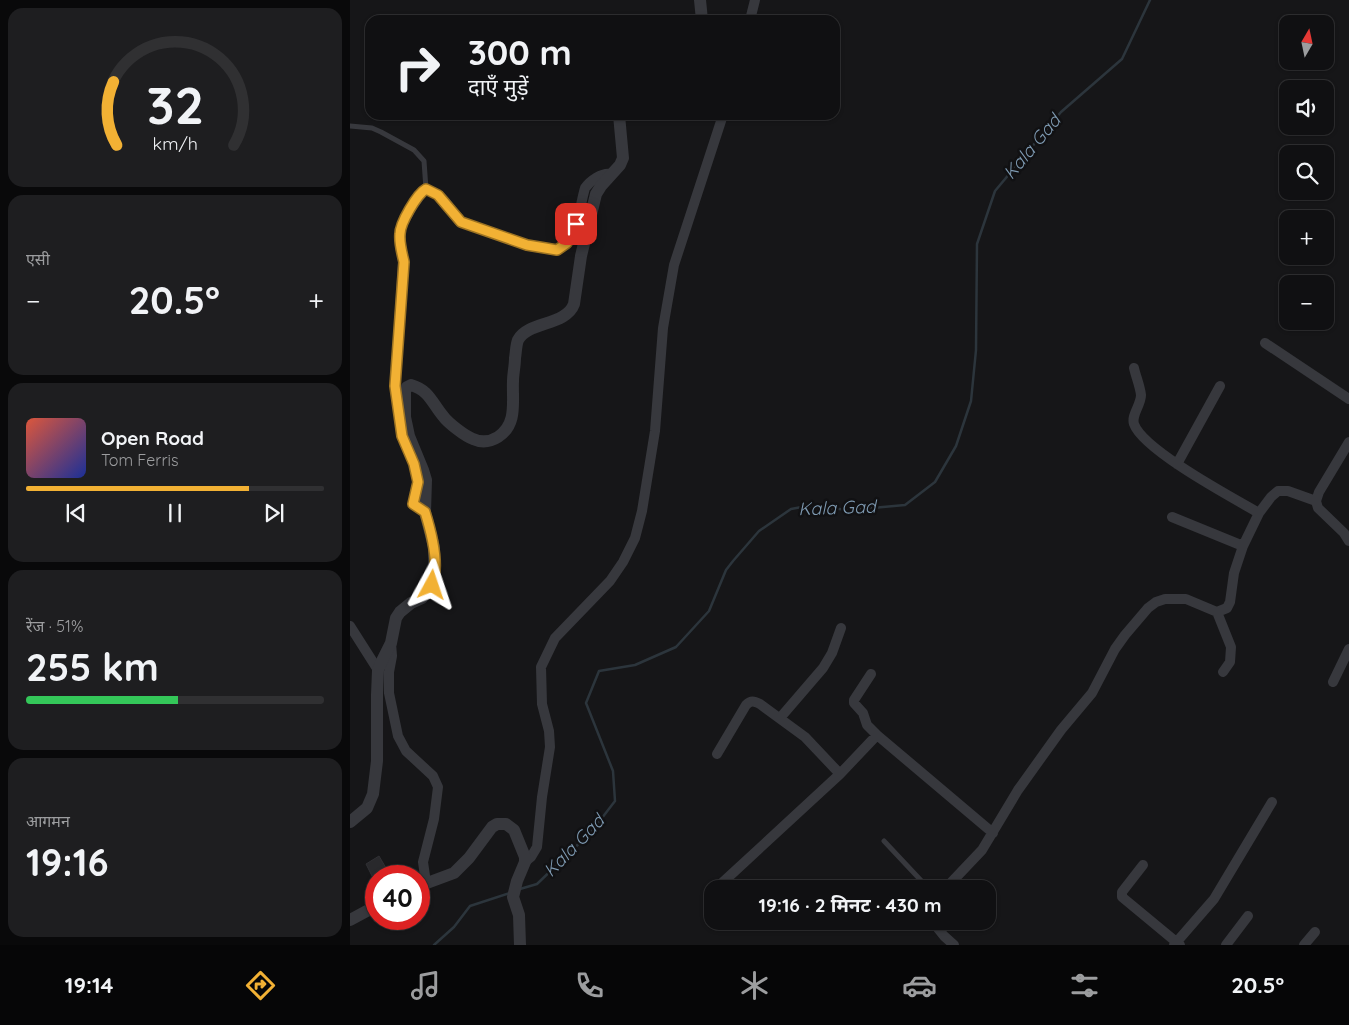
<!DOCTYPE html>
<html lang="hi">
<head>
<meta charset="utf-8">
<style>
	:root { --surface:#101012; --page:#1e1e20; --text:#f1f3f6; --muted:#9c9d9f; --line:#303032; --accent:#f2b134 }
	body { margin:0; font-family:Quicksand,"Noto Sans Devanagari",sans-serif; background:var(--page); color:var(--text); height:100vh; display:flex; flex-direction:column; font-size:19px; white-space:nowrap }
	* { box-sizing:border-box; margin:0 }
	p { font-size:16px; color:var(--muted) }
	.icon { flex:none; width:28px; height:28px; fill:none; stroke:currentColor; stroke-width:2; stroke-linecap:round; stroke-linejoin:round }
	.map { position:relative; flex:1; overflow:hidden }
	.drawer { display:flex; flex-direction:column; gap:8px; padding:8px; background:#09090a; width:350px }
	.drawer>* { flex:none }
	.guide { position:absolute; left:15px; top:15px; width:475px; height:105px; border-radius:15px; box-shadow:0 1px 4px #0004,0 0 0 1px var(--line); background:#101012; color:var(--text); overflow:hidden }
	.needle { width:32px; rotate:9deg }
	.fabs { position:absolute; left:929px; top:15px; display:grid; gap:10px }
	.fabs a { display:grid; place-items:center; width:55px; height:55px; border-radius:10px; background:var(--surface); box-shadow:0 1px 4px #0004,0 0 0 1px var(--line); font-size:25px }
	.speed { position:absolute; left:15px; top:865px; display:flex; gap:10px; font-size:25px; font-weight:700; text-align:center }
	.speed>* { display:grid; place-content:center; width:65px; height:65px; border-radius:50%; background:var(--surface); box-shadow:0 1px 4px #0004,0 0 0 1px var(--line); line-height:1 }
	.speed .limit { border:8px solid #d22; background:#fff; color:#111 }
	.pin { position:absolute; display:grid; place-items:center; width:42px; height:42px; color:#fff; margin:-21px; border-radius:10px; box-shadow:0 2px 8px #0006 }
	.me { position:absolute; width:55px; margin:-28px; rotate:5deg; stroke-linejoin:round; filter:drop-shadow(0 0 4px #0008) }
	.turn { display:flex; align-items:center; gap:18px; height:105px; padding:0 20px; font-size:22px }
	.turn .icon { width:65px; height:65px; stroke-width:2.5 }
	.turn b { display:block; font-size:35px; line-height:42px }
	.big { font-size:38px; font-weight:700; line-height:1.1 }
	.drawer .card { flex:1; display:flex; flex-direction:column; justify-content:center; gap:8px; min-width:0; padding:0 18px; border-radius:15px; background:var(--page) }
	.drawer .dial { align-items:center; gap:0 }
	.dial svg { height:130px; overflow:visible; fill:none; stroke:var(--line); stroke-width:7; stroke-linecap:round; text-anchor:middle }
	.dial text { fill:var(--text); stroke:none }
	.song { display:flex; align-items:center; gap:15px }
	.cover { width:60px; height:60px; border-radius:8px; background:linear-gradient(135deg,hsl(10 70% 55%),hsl(230 70% 35%)) }
	.played { height:5px; border-radius:2px; background:linear-gradient(90deg,var(--accent) 75%,var(--line) 75%) }
	.keys { display:flex; justify-content:space-around; direction:ltr }
	.heat { display:flex; justify-content:space-between; align-items:center; font-size:28px; direction:ltr }
	.charge { height:8px; border-radius:4px; background:linear-gradient(90deg,#34c759 51%,var(--line) 0) }
	.trip { position:absolute; left:354px; top:880px; width:292px; height:50px; border-radius:15px; background:var(--surface); box-shadow:0 1px 4px #0004,0 0 0 1px var(--line); font-weight:700; line-height:50px; text-align:center }
	.menu { display:flex; height:80px; justify-content:space-around; align-items:center; background:#060607; color:var(--muted) }
	.menu .icon { width:35px; height:35px }
	.menu .current { color:var(--accent) }
	.menu b { font-size:22px; color:var(--text) }
	main { display:flex; flex:1; min-height:0 }
	.map>svg:first-child { display:block }
	.lines { fill:none; stroke-linecap:round; stroke-linejoin:round }
	.stream { stroke:#2c353c; stroke-width:2.5 }
	.building { fill:#29292c; stroke:#303034 }
	.service { stroke:#37383d; stroke-width:5 }
	.minor { stroke:#37383d; stroke-width:10 }
	.tertiary { stroke:#37383d; stroke-width:12 }
	.route-casing { stroke:#9d7322; stroke-width:12 }
	.route { stroke:#f2b134; stroke-width:9 }
	.labels { text-anchor:middle; stroke-width:5; stroke-linejoin:round; paint-order:stroke }
	.water-label { font-size:18px; font-style:italic; fill:#7f9bb3; stroke:#111113 }
</style>
</head>
<body>
<main>
<section class="drawer">
<div class="card dial"><svg viewBox="0 0 100 80">
<path d="M14 69A42 42 0 1 1 86 69"/>
<path d="M14 69A42 42 0 0 1 12 30" stroke="#f2b134"/>
<text x="50" y="56" font-size="32" font-weight="700">32</text>
<text x="50" y="72" font-size="11">km/h</text>
</svg></div>
<div class="card"><p>एसी</p>
<div class="heat"><a>−</a><b class="big">20.5°</b><a>+</a></div>
</div>
<div class="card">
<div class="song"><i class="cover"></i><div><b>Open Road</b><p>Tom Ferris</p></div></div>
<div class="played"></div>
<div class="keys"><svg class="icon" aria-label="previous" viewBox="0 0 24 24"><path d="M18 5L8 12l10 7zM5 5v14"/></svg><svg class="icon" aria-label="pause" viewBox="0 0 24 24"><path d="M8 5v14M16 5v14"/></svg><svg class="icon" aria-label="next" viewBox="0 0 24 24"><path d="M6 5l10 7-10 7zM19 5v14"/></svg></div>
</div>
<div class="card"><p>रेंज · 51%</p><b class="big">255 km</b><div class="charge"></div></div>
<div class="card"><p>आगमन</p><b class="big">19:16</b></div>
</section>
<div class="map">
<svg width="999" height="945" viewBox="0 0 999 945">
	<rect width="100%" height="100%" fill="#161618"/>
	<g class="lines">
		<!-- stream -->
		<path class="stream" d="M170 889 187 884 242 831 265 801 263 771 236 703 249 671 285 665 326 647 359 611 376 570 383 561 409 531 441 509 457 506 500 510 555 505 585 482 606 446 621 401 626 350 627 244 645 191 711 112 772 59 800 0
			M84 945 104 927 120 906 160 893"/>
	</g>
	<!-- building -->
	<path class="building" d="M29 856 36 868 22 876 16 864Z"/>
	<g class="lines">
		<!-- service -->
		<path class="service" d="M0 126 22 128 31 132 64 150 74 161 76 189
			M534 841 579 889"/>
		<!-- minor -->
		<path class="minor" d="M400 20 405 0
			M915 343 999 399
			M784 368C786 377 790 386 791 395 791 405 781 415 784 424 793 450 883 498 909 513L921 497 928 491H938L966 501
			M999 442 969 492 966 501 968 508 994 533 999 541
			M827 464 870 386
			M75 512 63 504 68 482 64 464 52 436 45 386 53 262 50 234 51 227 62 207 74 190C90 189 100 208 108 220L111 222 177 245 207 250C228 240 229 208 235 188 240 181 252 172 261 174
			M822 517 893 546 909 513
			M867 612 881 647 880 662 873 672
			M0 626 28 670
			M41 643 42 656 39 672V693L48 736 56 751 83 776 88 787 84 819 73 862 76 883
			M521 674 504 700V703L513 713 517 725 527 735
			M983 682 999 649
			M430 718 473 668 482 653 491 628
			M367 754 396 705C401 700 404 701 410 704L455 737 490 774
			M175 862 181 857 187 847 192 797 200 747 199 731 192 704 191 667 205 638 260 581 273 562 285 538 292 511 305 431 313 328 324 265 373 115
			M793 865 772 892V897L830 945
			M372 883 490 774 527 735 643 833
			M595 889 632 850 668 790 711 730 742 693 765 649 775 635 798 608 806 602 815 599H836L867 612 877 608 880 602 884 573 893 546
			M582 921 594 936 604 945
			M824 945 864 899 922 802
			M876 945 898 916
			M954 945 965 932"/>
		<!-- tertiary -->
		<path class="tertiary" d="M350 0 352 20
			M0 822 17 808 23 794 27 761V695L28 670 31 663 41 643 46 618 50 612 61 603 72 598 77 592 84 580V547L75 512 76 480 73 470 59 436 55 417V391L57 387 61 385C79 390 82 403 93 416 98 423 115 436 123 439 132 443 140 442 148 437 168 424 162 401 163 381 163 374 165 366 165 358 166 352 166 345 168 340 178 321 216 326 224 304L231 256 246 194 251 186 270 165 273 158 269 115
			M69 886 104 873 119 858 142 827 147 824H156L164 830 175 857V862L167 881 163 897 169 915 170 945
			M0 920 26 906"/>
	</g>
	<g class="lines">
		<!-- route casing -->
		<g class="route-casing">
			<path id="route" d="M82 585C90 565 81 531 75 512L63 504 68 482 64 464 52 436 45 386 54 262C52 253 49 243 50 234 50 223 67 194 76 189L88 195 111 222 177 245 207 250 217 243 226 224"/>
		</g>
		<!-- route -->
		<use href="#route" class="route"/>
	</g>
	<g class="labels">
		<!-- water labels -->
		<g class="water-label">
			<text transform="translate(682 147) rotate(-50)" y="6">Kala Gad</text>
			<text transform="translate(487 508) rotate(-2)" y="6">Kala Gad</text>
			<text transform="translate(224 846) rotate(-46)" y="6">Kala Gad</text>
		</g>
	</g>
</svg>
<div class="fabs">
<a><svg class="needle" viewBox="-14 -14 28 28"><path d="M0-13l5 13h-10z" fill="#e53935"/><path d="M0 13l5-13h-10z" fill="#9c9d9f"/></svg></a>
<a><svg class="icon" aria-label="sound" viewBox="0 0 24 24"><path d="M4 9h4l5-4v14l-5-4H4zM17 9q2 3 0 6"/></svg></a>
<a><svg class="icon" aria-label="search" viewBox="0 0 24 24"><circle cx="10" cy="10" r="6"/><path d="M15 15l6 6"/></svg></a>
<a>+</a>
<a>−</a>
</div>
<div class="speed"><div class="limit">40</div></div>
<div class="pin" style="left:226px;top:224px;background:#d93025"><svg class="icon" aria-label="arrive" viewBox="0 0 24 24"><path d="M6 21V4h12l-3 4 3 4H6"/></svg></div>
<svg class="me" style="left:82px;top:585px" viewBox="-20 -20 40 40"><path d="M0-17L14 15 0 8-14 15z" fill="#f2b134" stroke="#fff" stroke-width="4"/></svg>
<div class="trip">19:16 · 2 मिनट · 430 m</div>
<div class="guide">
<div class="turn"><svg class="icon" aria-label="right" viewBox="0 0 24 24"><path d="M7 20v-9h11M14 6l5 5-5 5"/></svg><div><b>300 m</b>दाएँ मुड़ें</div></div>
</div>
</div>
</main>
<nav class="menu">
<b>19:14</b>
<svg class="icon current" aria-label="directions" viewBox="0 0 24 24"><path d="M12 3l9 9-9 9-9-9zM9 14v-3h6M13 9l2 2-2 2"/></svg>
<svg class="icon" aria-label="music" viewBox="0 0 24 24"><path d="M9 18V5l10-2v13"/><circle cx="6" cy="18" r="3"/><circle cx="16" cy="16" r="3"/></svg>
<svg class="icon" aria-label="phone" viewBox="0 0 24 24"><path d="M5 4h4l2 5-3 2q2 4 5 5l2-3 5 2v4C11 20 4 13 5 4z"/></svg>
<svg class="icon" aria-label="climate" viewBox="0 0 24 24"><path d="M12 3v18M4 7l16 10M4 17L20 7"/></svg>
<svg class="icon" aria-label="car" viewBox="0 0 24 24"><path d="M5 17H2v-5l4-1 3-4h7l3 4 3 1v5h-3M9 17h6M6 11h13"/><circle cx="7" cy="17" r="2"/><circle cx="17" cy="17" r="2"/></svg>
<svg class="icon" aria-label="filters" viewBox="0 0 24 24"><path d="M4 7h16M4 17h16"/><circle cx="9" cy="7" r="2"/><circle cx="15" cy="17" r="2"/></svg>
<b>20.5°</b>
</nav>
</body>
</html>
